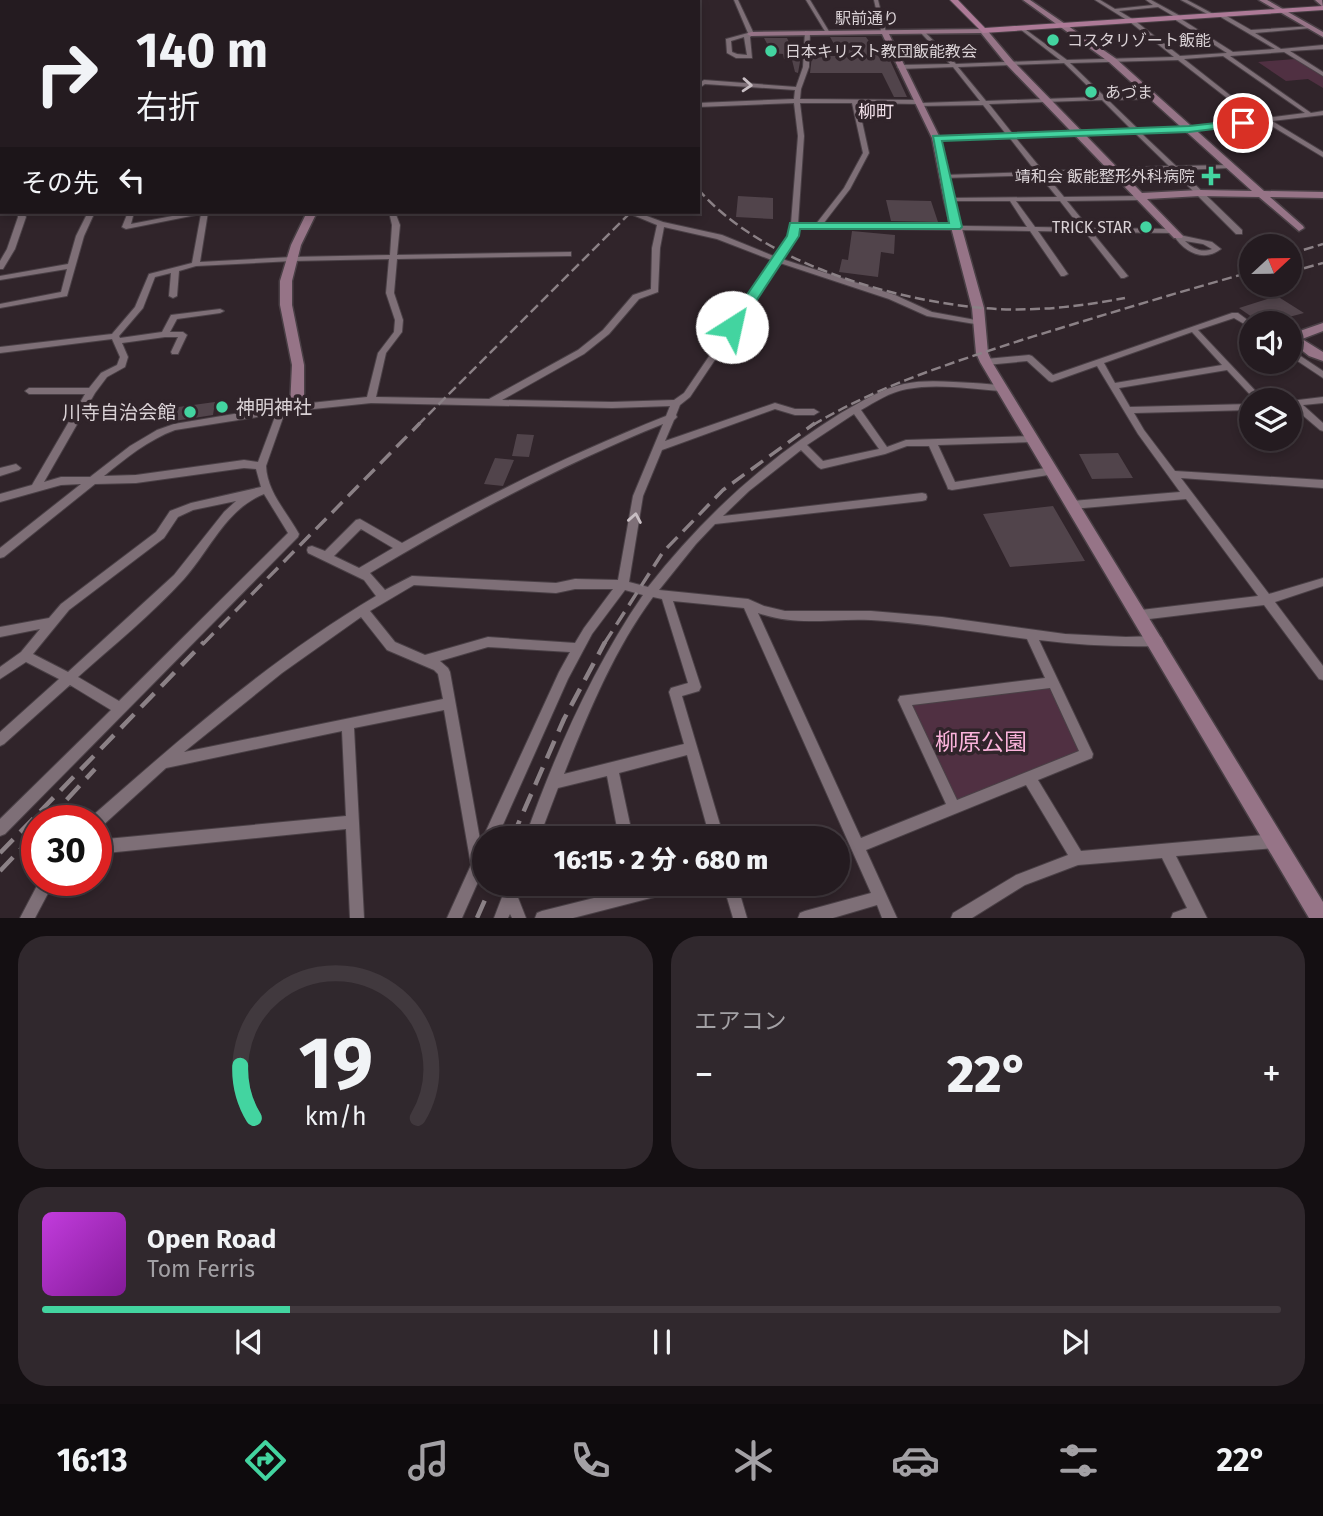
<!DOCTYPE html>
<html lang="ja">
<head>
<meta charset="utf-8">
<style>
	:root { --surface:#241b20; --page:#30282d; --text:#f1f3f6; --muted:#a3a1a5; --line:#41393e; --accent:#43d4a0 }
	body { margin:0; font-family:"Fira Sans","Noto Sans JP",sans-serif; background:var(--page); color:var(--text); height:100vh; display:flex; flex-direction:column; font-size:26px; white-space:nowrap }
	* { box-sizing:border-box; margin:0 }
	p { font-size:23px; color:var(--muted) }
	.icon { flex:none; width:38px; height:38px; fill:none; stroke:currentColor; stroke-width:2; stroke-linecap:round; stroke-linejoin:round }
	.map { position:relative; height:918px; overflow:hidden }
	.drawer { display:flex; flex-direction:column; gap:18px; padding:18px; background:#140f12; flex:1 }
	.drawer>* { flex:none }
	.hud { position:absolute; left:0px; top:0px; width:700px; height:214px; box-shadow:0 4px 10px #0003,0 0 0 2px var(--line); background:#241b20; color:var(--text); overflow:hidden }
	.needle { width:46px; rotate:68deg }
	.tools { position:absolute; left:1239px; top:234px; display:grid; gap:14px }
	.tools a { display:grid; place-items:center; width:63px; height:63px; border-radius:50%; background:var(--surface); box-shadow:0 4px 10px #0003,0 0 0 2px var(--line); font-size:35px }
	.speed { position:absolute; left:21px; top:805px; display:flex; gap:14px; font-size:35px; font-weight:700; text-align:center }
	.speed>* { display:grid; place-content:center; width:91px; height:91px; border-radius:50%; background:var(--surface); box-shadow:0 4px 10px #0003,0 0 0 2px var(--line); line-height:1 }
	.speed .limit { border:10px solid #d22; background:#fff; color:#111 }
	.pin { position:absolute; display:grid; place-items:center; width:60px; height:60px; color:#fff; margin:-30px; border:4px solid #fff; border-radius:50%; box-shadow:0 2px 7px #0007 }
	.me { position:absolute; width:77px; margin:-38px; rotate:35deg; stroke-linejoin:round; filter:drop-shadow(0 0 5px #0008) }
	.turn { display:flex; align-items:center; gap:24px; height:147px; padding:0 21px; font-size:32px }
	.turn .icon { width:91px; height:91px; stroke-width:2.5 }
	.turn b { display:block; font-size:49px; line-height:60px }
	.then { display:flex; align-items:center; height:66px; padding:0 21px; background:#0003; gap:14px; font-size:26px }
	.big { font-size:52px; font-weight:800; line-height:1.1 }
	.drawer .widget { flex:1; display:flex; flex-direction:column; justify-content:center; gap:10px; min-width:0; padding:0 24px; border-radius:28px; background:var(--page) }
	.drawer .dial { align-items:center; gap:0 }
	.dial svg { height:182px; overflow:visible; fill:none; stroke:var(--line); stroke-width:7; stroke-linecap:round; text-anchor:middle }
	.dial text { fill:var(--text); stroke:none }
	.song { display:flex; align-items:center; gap:21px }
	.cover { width:84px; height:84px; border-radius:10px; background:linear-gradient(135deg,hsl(290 70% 55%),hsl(290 70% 35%)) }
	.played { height:7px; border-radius:4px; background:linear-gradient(90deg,var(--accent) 20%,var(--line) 20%) }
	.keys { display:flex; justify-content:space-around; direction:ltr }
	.heat { display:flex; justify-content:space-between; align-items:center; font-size:38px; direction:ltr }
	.drawer .tiles { flex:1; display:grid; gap:18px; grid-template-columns:1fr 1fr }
	.widget:last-child { grid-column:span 2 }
	.trip { position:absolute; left:472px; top:826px; width:378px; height:70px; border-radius:35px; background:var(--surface); box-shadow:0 4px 10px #0003,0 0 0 2px var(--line); font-weight:800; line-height:70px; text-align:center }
	.tabs { display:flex; height:112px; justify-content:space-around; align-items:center; background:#0e0b0d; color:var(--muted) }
	.tabs .icon { width:49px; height:49px }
	.tabs .on { color:var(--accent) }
	.tabs b { font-size:32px; color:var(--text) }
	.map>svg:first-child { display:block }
	.green { fill:#503042 }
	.building { fill:#51444b }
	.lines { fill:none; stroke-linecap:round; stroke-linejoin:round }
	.street-casing { stroke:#4a4046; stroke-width:2 }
	.secondary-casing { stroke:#4a4046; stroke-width:3 }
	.primary-casing { stroke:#4a4046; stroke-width:2 }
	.street { fill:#7e6f77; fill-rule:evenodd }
	.secondary { fill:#967487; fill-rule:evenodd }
	.primary { fill:#ad7a97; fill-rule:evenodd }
	.rail-far2 { stroke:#8b8186; stroke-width:2.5; stroke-dasharray:10 4.5; stroke-linecap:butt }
	.rail-far1 { stroke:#8b8186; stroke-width:3.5; stroke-dasharray:15 8; stroke-linecap:butt }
	.rail { stroke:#8b8186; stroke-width:4.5; stroke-dasharray:19 10; stroke-linecap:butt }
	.oneway { stroke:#c8bec3 }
	.route { fill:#43d4a0; stroke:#2c8a68; stroke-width:2 }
	.poi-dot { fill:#43d4a0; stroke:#30242a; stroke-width:2.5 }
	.labels { text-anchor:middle; stroke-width:7; stroke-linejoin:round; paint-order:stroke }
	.far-street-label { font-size:16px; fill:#dad2d6; stroke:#30242a }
	.far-poi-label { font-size:16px; fill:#dad2d6; stroke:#30242a; text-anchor:start }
	.far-neighbourhood-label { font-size:18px; fill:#efdee7; stroke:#30242a }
	.poi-label { font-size:19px; fill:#dad2d6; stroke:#30242a; text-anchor:start }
	.near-park-label { font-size:23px; fill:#fab3db; stroke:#30242a }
</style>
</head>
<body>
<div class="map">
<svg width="1323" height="918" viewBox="0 0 1323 918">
	<rect width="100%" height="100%" fill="#30242a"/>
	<!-- green -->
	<path class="green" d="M1295 59 1323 75V88L1308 79 1286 81 1258 62Z
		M1053 682 1087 754 954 808 904 700Z"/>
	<!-- building -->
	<path class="building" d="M830 37H866L879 56H888L907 97H894L882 73H810L812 56H841Z
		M764 38H787L795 55 801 56 798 73 795 72 792 60 784 59 783 54 772 53Z
		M738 196 773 198V219L736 217Z
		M886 200 931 201 938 222 891 221Z
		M852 231 895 235 894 254 881 252 878 277 839 272 842 259 848 260Z
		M1277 296 1304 313 1262 324 1239 308Z
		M215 402 213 415 168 422 171 408Z
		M517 434 534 435 529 457 512 456Z
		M1118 453 1133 478 1092 479 1079 454Z
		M495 458 514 460 503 486 484 484Z
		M1053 506 1085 561 1010 567 983 514Z"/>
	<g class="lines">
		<!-- street casing -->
		<g class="street-casing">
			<path id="street" d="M82 0H87L86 2H80Z
				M126 0H133L130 2H122Z
				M648 0H652L651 2H647Z
				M734 0H738L754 34 750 37 752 58H736L727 53 726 39 748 33ZM744 37 747 55 737 54 732 52 731 41Z
				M806 0H810L830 33H826Z
				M874 0H878L886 32 881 31Z
				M1095 0H1100L1115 9 1153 5 1146 0H1151L1182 17 1181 19 1233 52 1275 49 1219 16V14H1223L1251 30 1313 26 1311 28 1255 33 1281 49 1323 45V49L1290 51 1323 72V76L1284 52 1230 56 1311 113 1323 111V115L1272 121 1323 152V157L1265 122 1189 131 1141 133 1176 166 1232 165V167L1230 168 1180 170 1242 230V234H1236L1172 170 1046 175 1064 197 1141 196 1144 198 1141 200 1067 201 1089 228 1176 229V233H1173L1092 232 1128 276 1124 278H1121L1085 232 1038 231 1068 274 1064 276H1061L1030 231 798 228V236L782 259 895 295 932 312 981 321 985 323 981 325 927 316 889 299 780 263 690 397 680 405 676 415 677 417 674 420 665 441 775 403 795 409H814L819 412 814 415H795L775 409 662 450 643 496 629 582 648 587C702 518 766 459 841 413 861 402 881 389 904 384 926 379 951 382 973 383 984 384 995 384 1005 386L1006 388 1005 390 1002 391C971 389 937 383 907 389 890 392 875 402 861 410L887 447 906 440 1033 436 1038 439 1033 442 938 445 955 482 1052 467 1055 468 1057 471 1055 474 952 490 948 489 947 486 929 446H907L885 454 821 469 818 467 801 450 749 491 723 516 922 493 926 494 927 497 926 500 922 501 715 524 696 544 659 590 748 599 764 606 785 611H871L942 617 1065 634 1126 637 1157 636 1161 637 1163 641 1161 645 1157 646C1117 647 1079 645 1039 640L1093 754 1092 758 1038 780 1081 851 1275 834 1280 836 1282 841 1280 846 1275 848 1176 856 1207 918H1171L1173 913 1187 908 1162 858 1078 865 1025 885 972 918H951L953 913 1016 875 1068 855 1026 785 866 850 897 918H882L877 905 833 918H798L800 913 805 911 871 893 744 608 673 601 701 687 699 691 682 696 724 838H710L687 755 619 773 633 838H619L607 776 558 788 539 838H525C555 754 592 669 643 595L625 590 592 634 568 679 497 838H485V842L483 838 485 833 559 672 570 652 488 647 440 661 448 668 450 672 481 845 485 843V866L462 918H447L471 865 444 710 354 728 364 918H350L346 829 96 854V840L346 816 342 731 166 768 101 827 96 829V821H90L91 817C181 738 273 657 376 596L364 580 308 553 307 550 308 547 312 546 325 551 356 520 360 519 402 543C487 495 575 452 666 416L670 406 612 408 371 403 285 412 266 466C267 492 287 512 299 534L298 537 5 834 0 836V819L111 710 70 685 4 744 0 746V732L59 679 26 662 0 679V667L21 652 40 629 0 637V627L49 618 61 604 156 532 170 511 191 503 261 487 256 469 244 468 136 483 95 484 4 557 0 558V548L81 484 61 485 0 502V494L32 485 85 394H29L25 391 29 388H89L101 373 117 365 120 357 112 339 0 353V347L112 334 135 307 149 274 192 263 201 214 126 229 122 227 128 212H134L131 224 193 212H208L200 262 292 257 390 255 392 225 389 212H395L400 225 397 255 571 252V256H568L397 259 394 293 403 320 402 332 386 353 376 397 489 399 578 350 603 330 633 295 651 289 652 248 657 225 628 213 627 212H636L663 222 722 235 776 257 790 236 798 136 794 103 698 107V103L794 99 795 90 705 84 698 89V84L704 80 796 87 803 67 805 31 810 32 809 67 801 89 800 99 919 100 922 102 919 104 858 103 869 153 850 189 823 224 1027 227 1010 201H947L946 200 949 198 1057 197 1039 175 943 178V176L945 175 1036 172 1009 137 934 139 933 138 936 136 1006 134 983 105 919 106 918 105 921 103 980 101 953 67 900 69 897 67 900 65 950 64 921 33V31L923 30 956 64 1060 60 1020 29 1022 27 1067 60 1174 57 1130 22ZM1158 7 1175 17 1174 19 1227 53 1180 56 1134 20 1119 11ZM1223 56 1305 113 1267 118 1231 96 1184 59ZM1178 60 1227 98 1260 119 1189 127 1138 129 1108 100 1153 99 1155 98V96L1105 97 1070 63ZM1064 63 1099 97 986 101 958 67ZM1102 100 1131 129 1012 133 989 104ZM800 103H852L863 153 844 188 816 224H798L804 136ZM1135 133 1169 166 1043 171 1015 137ZM1016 201H1060L1081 228 1035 227ZM664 227 717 239 774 261 684 393 674 400 612 402 502 400 584 354 609 334 639 299 658 292 660 248ZM389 259 386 293 395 320 394 332 378 353 367 397 282 406 174 424 157 430 130 446 90 477H61L44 482 95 393 107 377 125 367 128 357 122 343 165 337H178L171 352 172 354H178L187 335 183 332H170L177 319 220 313 224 311 220 309 171 315 162 332 120 338 119 336 143 308 155 277 171 273 169 296 173 298 177 296 179 271 196 266 292 261ZM276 414 258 462 244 460 136 475 104 476C126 458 148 440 175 430ZM854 414 879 449 823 461 807 445ZM663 424 633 496 618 580 575 579 556 583 412 576 385 590 370 573C464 517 561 465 663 424ZM264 494 288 533 119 701 78 677C114 645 152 614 184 579 210 550 226 509 264 494ZM236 501 224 512 174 575 68 672 33 654 69 610 164 538 178 517 193 510ZM361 529 393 548 359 568 334 556ZM414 585 556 593 575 589H613L584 628 575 643 488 637 425 655 395 642 370 611ZM653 597 662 599 688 683 671 688 669 692 684 744 564 774C588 713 614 650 653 597ZM758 613C798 627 830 618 871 620 923 623 975 632 1027 639L1045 678 900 696 898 700 946 804 861 838ZM361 617 387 650 434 670 438 674 443 699 184 752 282 673ZM1050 688 1079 751 957 800 912 705Z
				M1181 0H1187L1215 15 1211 16Z
				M0 17H2V19H0Z
				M0 30H2V34H0Z
				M0 78 2 79V83L0 82Z
				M2 99V103L0 104V100Z
				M2 113V117L0 118V114Z
				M2 162V167H0V163Z
				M0 201H2V206H0Z
				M17 212H23L26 217 15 249 3 269H0V261L7 249 18 217Z
				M76 212H102L94 214 84 236 67 296 0 308V304L61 292 67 269 0 280V276L68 264 76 236 87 214H79Z
				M1175 234 1212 242 1221 249C1204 262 1185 253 1174 236ZM1185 241 1203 244 1212 249C1202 253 1193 249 1185 241Z
				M1232 313H1238L1253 324H1251V328L1234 318 1198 330 1265 401H1256L1227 370 1119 388 1130 407 1251 404V410L1134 413 1144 430 1175 471 1323 480V488L1181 478 1269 594 1323 578V586L1275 602 1323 666V680L1319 679 1264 605 1141 620 1137 618 1135 615 1137 612 1141 610 1258 596 1186 499 1072 509 1068 508 1067 505 1068 502 1072 501 1180 492 1138 434 1097 366 1052 382 1049 381 1027 361 986 365 982 362 986 359 1029 355 1032 356 1053 375ZM1192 332 1222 365 1115 383 1104 363Z
				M1290 349 1323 371V378L1290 356Z
				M1323 397V403L1303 405 1323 423V431L1320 430 1293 407H1290V401Z
				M16 464 21 468 19 470 0 476V468Z
				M40 880H55L35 918H20Z
				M507 884H521L517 895 526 918H512L510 914 508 918H494Z
				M650 884H685L683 889 678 891 573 918H535L537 913 542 911Z
				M723 884H737L747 918H733Z"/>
		</g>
		<!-- secondary casing -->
		<g class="secondary-casing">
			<path id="secondary" d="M539 0H546L538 2Z
				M1023 0H1030L1115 58 1264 191 1323 192V198L1270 197 1303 226 1304 228 1299 231 1259 197 1200 196 1147 199 1183 236 1182 238H1174L1007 65 981 33 889 34 940 138 954 200 984 308 988 353 992 362 1323 902V918H1309L980 362 976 353 972 308 944 200 932 138 882 34 751 36 747 34 751 32 986 29 1013 61 1142 193 1200 190 1252 191 1109 62Z
				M1259 0H1267L1323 32V37Z
				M1315 0H1322L1323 7Z
				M2 190V197H0V191Z
				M307 212H317L301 245 292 281V305L304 365V407L297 411 290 407 292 365 280 305V281L291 245Z
				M1323 323V331L1302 339 1323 352V361L1309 356 1290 341 1294 333Z"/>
		</g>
		<!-- primary casing -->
		<g class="primary-casing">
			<path id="primary" d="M950 0H958L985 28 1323 6V10L983 33Z"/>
		</g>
		<!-- street -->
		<use href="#street" class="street"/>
		<!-- secondary -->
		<use href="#secondary" class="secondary"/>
		<!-- primary -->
		<use href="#primary" class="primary"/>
		<!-- rail-far2 -->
		<path class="rail-far2" d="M698 189C762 264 902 304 998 309 1041 311 1083 306 1125 298
			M1290 254 1323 244
			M1290 272 1323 263
			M418 425 631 212
			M813 425C880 385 951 363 1025 339 1100 316 1175 293 1251 272"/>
		<!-- rail-far1 -->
		<path class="rail-far1" d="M203 644 420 423
			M604 644 663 552 723 490 815 423"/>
		<!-- rail -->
		<path class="rail" d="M47 821 95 769
			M512 838 564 719 605 642
			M0 853 204 642
			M0 871 37 832
			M477 918 492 884"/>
	</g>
	<!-- one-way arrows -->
	<defs><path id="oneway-chevron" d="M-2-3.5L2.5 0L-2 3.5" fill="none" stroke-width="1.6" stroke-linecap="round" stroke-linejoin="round" transform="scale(1.75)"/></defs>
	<g class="oneway">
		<use href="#oneway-chevron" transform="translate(747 85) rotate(4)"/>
		<use href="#oneway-chevron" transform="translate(635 518) rotate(-80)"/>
	</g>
	<!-- route -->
	<path class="route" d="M1243 120 1248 123 1247 125 1189 132 942 141 962 227 960 229H800L799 236 737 330H727L725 327 787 236 790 223H949L933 136 1189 126Z"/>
	<!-- markers -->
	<g class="poi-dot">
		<circle cx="1053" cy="40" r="7"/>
		<circle cx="771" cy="51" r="7"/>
		<circle cx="1091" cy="92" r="7"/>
		<path d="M1207.5 165.5h7v7h7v7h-7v7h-7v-7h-7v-7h7z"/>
		<circle cx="1146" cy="227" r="7"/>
		<circle cx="222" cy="407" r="7"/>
		<circle cx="190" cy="412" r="7"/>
	</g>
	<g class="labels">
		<!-- far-street labels -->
		<g class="far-street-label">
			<text x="867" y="24">駅前通り</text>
		</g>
		<!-- far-poi labels -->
		<g class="far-poi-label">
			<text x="1067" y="46">コスタリゾート飯能</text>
			<text x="785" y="57">日本キリスト教団飯能教会</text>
			<text x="1105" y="98">あづま</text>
			<text x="1195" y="182" text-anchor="end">靖和会 飯能整形外科病院</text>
			<text x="1132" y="233" text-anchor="end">TRICK STAR</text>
		</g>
		<!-- far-neighbourhood labels -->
		<g class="far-neighbourhood-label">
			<text x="876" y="118">柳町</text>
		</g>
		<!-- poi labels -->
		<g class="poi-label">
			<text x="236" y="414">神明神社</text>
			<text x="176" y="419" text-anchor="end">川寺自治会館</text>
		</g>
		<!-- near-park labels -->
		<g class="near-park-label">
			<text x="981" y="750">柳原公園</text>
		</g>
	</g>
</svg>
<div class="tools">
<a><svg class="needle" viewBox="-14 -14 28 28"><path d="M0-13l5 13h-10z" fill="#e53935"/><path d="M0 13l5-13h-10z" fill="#a3a1a5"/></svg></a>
<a><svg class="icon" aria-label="sound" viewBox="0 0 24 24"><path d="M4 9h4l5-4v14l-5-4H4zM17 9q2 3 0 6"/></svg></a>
<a><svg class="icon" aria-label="layers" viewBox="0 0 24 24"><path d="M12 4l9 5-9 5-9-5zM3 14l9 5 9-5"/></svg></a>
</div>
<div class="speed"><div class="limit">30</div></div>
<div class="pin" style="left:1243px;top:123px;background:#d93025"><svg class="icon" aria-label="arrive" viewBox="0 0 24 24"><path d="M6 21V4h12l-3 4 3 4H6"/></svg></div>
<svg class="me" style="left:732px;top:327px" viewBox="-20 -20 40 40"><circle r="19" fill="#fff"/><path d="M0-13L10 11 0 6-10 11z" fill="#43d4a0"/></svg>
<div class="trip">16:15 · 2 分 · 680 m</div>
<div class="hud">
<div class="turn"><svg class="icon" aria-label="right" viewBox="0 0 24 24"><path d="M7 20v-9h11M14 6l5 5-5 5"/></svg><div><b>140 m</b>右折</div></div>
<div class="then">その先<svg class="icon" aria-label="left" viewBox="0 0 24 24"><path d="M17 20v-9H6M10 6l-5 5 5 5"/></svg></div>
</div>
</div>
<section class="drawer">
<div class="tiles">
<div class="widget dial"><svg viewBox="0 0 100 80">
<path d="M14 69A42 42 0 1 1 86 69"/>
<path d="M14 69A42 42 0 0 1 8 46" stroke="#43d4a0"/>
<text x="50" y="56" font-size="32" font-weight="700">19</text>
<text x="50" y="72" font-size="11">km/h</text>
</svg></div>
<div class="widget"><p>エアコン</p>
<div class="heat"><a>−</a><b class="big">22°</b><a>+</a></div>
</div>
<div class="widget">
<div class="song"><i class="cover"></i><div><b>Open Road</b><p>Tom Ferris</p></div></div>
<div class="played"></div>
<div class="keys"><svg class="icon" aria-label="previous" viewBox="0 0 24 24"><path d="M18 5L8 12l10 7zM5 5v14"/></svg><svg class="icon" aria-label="pause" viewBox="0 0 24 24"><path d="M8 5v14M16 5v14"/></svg><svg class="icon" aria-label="next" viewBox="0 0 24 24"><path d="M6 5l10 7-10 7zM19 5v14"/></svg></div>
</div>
</div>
</section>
<nav class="tabs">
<b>16:13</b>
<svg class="icon on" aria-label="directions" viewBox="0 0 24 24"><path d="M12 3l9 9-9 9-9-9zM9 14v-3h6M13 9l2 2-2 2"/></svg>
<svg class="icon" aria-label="music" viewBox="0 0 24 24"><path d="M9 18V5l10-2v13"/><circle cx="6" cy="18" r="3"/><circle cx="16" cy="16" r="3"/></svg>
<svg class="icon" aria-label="phone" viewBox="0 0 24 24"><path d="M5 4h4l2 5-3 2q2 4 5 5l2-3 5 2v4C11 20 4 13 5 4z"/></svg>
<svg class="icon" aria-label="climate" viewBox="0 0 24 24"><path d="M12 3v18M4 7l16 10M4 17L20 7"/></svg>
<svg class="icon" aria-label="car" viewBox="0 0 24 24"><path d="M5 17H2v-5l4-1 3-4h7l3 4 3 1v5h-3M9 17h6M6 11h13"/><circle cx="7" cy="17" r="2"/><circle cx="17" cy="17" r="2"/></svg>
<svg class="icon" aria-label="filters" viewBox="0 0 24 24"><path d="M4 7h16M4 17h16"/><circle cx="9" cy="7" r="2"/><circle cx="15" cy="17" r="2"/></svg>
<b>22°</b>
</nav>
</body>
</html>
